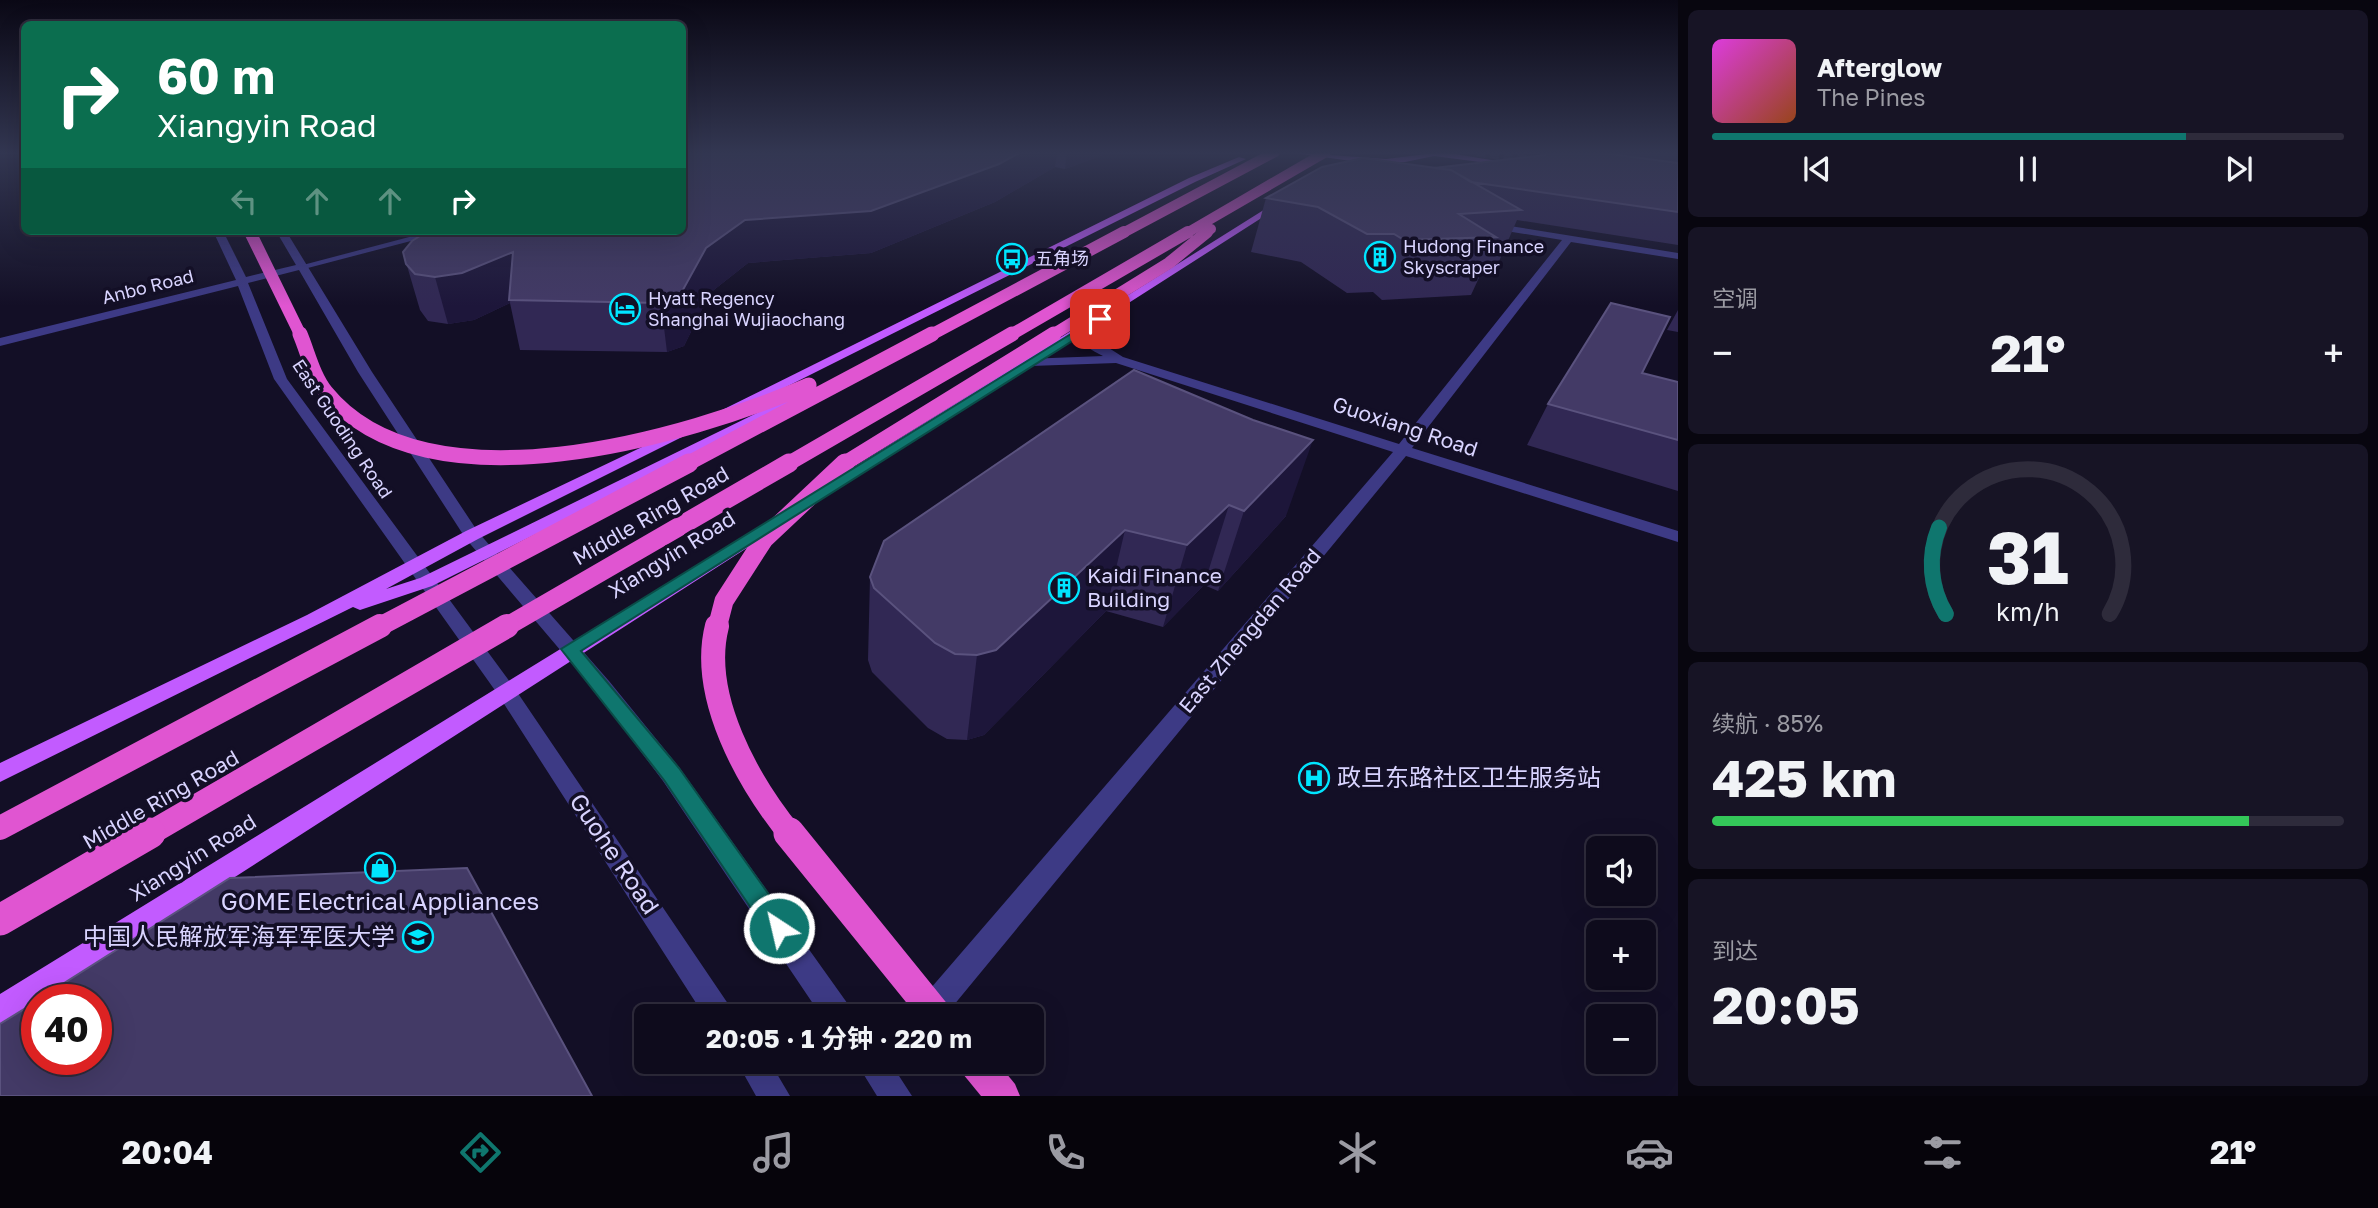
<!DOCTYPE html>
<html lang="zh">
<head>
<meta charset="utf-8">
<style>
	:root { --surface:#0e0b1c; --page:#171425; --text:#f1f3f6; --muted:#9b9ba3; --line:#2e2b3b; --accent:#0f766e }
	body { margin:0; font-family:"Golos Text","Noto Sans SC",sans-serif; background:var(--page); color:var(--text); height:100vh; display:flex; flex-direction:column; font-size:26px; white-space:nowrap }
	* { box-sizing:border-box; margin:0 }
	p { font-size:23px; color:var(--muted) }
	.icon { flex:none; width:38px; height:38px; fill:none; stroke:currentColor; stroke-width:2; stroke-linecap:round; stroke-linejoin:round }
	.map { position:relative; flex:1; overflow:hidden }
	.drawer { display:flex; flex-direction:column; gap:10px; padding:10px; background:#08060f; width:700px }
	.drawer>* { flex:none }
	.hud { position:absolute; left:21px; top:21px; width:665px; height:214px; border-radius:10px; box-shadow:0 7px 28px #0002,0 0 0 2px var(--line); background:#0b6e4f; color:#fff; overflow:hidden }
	.controls { position:absolute; left:1586px; top:836px; display:grid; gap:14px }
	.controls a { display:grid; place-items:center; width:70px; height:70px; border-radius:10px; background:var(--surface); box-shadow:0 7px 28px #0002,0 0 0 2px var(--line); font-size:35px }
	.speed { position:absolute; left:21px; top:984px; display:flex; gap:14px; font-size:35px; font-weight:700; text-align:center }
	.speed>* { display:grid; place-content:center; width:91px; height:91px; border-radius:50%; background:var(--surface); box-shadow:0 7px 28px #0002,0 0 0 2px var(--line); line-height:1 }
	.speed .limit { border:10px solid #d22; background:#fff; color:#111 }
	.pin { position:absolute; display:grid; place-items:center; width:60px; height:60px; color:#fff; margin:-30px; border-radius:14px; box-shadow:0 4px 10px #0006 }
	.me { position:absolute; width:77px; margin:-38px; rotate:325deg; stroke-linejoin:round; filter:drop-shadow(0 0 5px #0008) }
	.turn { display:flex; align-items:center; gap:24px; height:147px; padding:0 21px; font-size:32px }
	.turn .icon { width:91px; height:91px; stroke-width:2.5 }
	.turn b { display:block; font-size:49px; line-height:60px }
	.lanes { display:flex; align-items:center; height:66px; padding:0 21px; background:#0003; justify-content:center; gap:35px; direction:ltr }
	.lanes .off { opacity:.35 }
	.big { font-size:52px; font-weight:700; line-height:1.1 }
	.drawer .widget { flex:1; display:flex; flex-direction:column; justify-content:center; gap:10px; min-width:0; padding:0 24px; border-radius:10px; background:var(--page) }
	.drawer .dial { align-items:center; gap:0 }
	.dial svg { height:182px; overflow:visible; fill:none; stroke:var(--line); stroke-width:7; stroke-linecap:round; text-anchor:middle }
	.dial text { fill:var(--text); stroke:none }
	.song { display:flex; align-items:center; gap:21px }
	.cover { width:84px; height:84px; border-radius:10px; background:linear-gradient(135deg,hsl(300 70% 55%),hsl(20 70% 35%)) }
	.played { height:7px; border-radius:4px; background:linear-gradient(90deg,var(--accent) 75%,var(--line) 75%) }
	.keys { display:flex; justify-content:space-around; direction:ltr }
	.heat { display:flex; justify-content:space-between; align-items:center; font-size:38px; direction:ltr }
	.charge { height:10px; border-radius:5px; background:linear-gradient(90deg,#34c759 85%,var(--line) 0) }
	.trip { position:absolute; left:634px; top:1004px; width:410px; height:70px; border-radius:10px; background:var(--surface); box-shadow:0 7px 28px #0002,0 0 0 2px var(--line); font-weight:700; line-height:70px; text-align:center }
	.tab-bar { display:flex; height:112px; justify-content:space-around; align-items:center; background:#06040b; color:var(--muted) }
	.tab-bar .icon { width:49px; height:49px }
	.tab-bar .selected { color:var(--accent) }
	.tab-bar b { font-size:32px; color:var(--text) }
	main { display:flex; flex:1; min-height:0 }
	.map>svg:first-child { display:block }
	.lines { fill:none; stroke-linecap:round; stroke-linejoin:round }
	.primary-tunnel { stroke:#312d47; stroke-width:9; stroke-dasharray:9 4.5; stroke-linecap:butt }
	.minor { fill:#3d3a85; fill-rule:evenodd }
	.tertiary { fill:#3d3a85; fill-rule:evenodd }
	.primary { fill:#c25bff; fill-rule:evenodd }
	.trunk { fill:#e055d1; fill-rule:evenodd }
	.trunk-bridge-far5 { stroke:#e055d1; stroke-width:10 }
	.trunk-bridge-far4 { stroke:#e055d1; stroke-width:12 }
	.trunk-bridge-far3 { stroke:#e055d1; stroke-width:15 }
	.trunk-bridge-far2 { stroke:#e055d1; stroke-width:19 }
	.trunk-bridge-far1 { stroke:#e055d1; stroke-width:24 }
	.trunk-bridge { stroke:#e055d1; stroke-width:31 }
	.wall { fill:#312854 }
	.shaded-wall { fill:#1d163a }
	.building { fill:#433a66; stroke:#5a527e; stroke-width:2 }
	.route { fill:#0f766e; stroke:#0a4d48; stroke-width:2 }
	.labels { text-anchor:middle; stroke-width:7; stroke-linejoin:round; paint-order:stroke }
	.far-poi-label { font-size:18px; fill:#d9d4ff; stroke:#130f26; text-anchor:start }
	.far-street-label { font-size:18px; fill:#d9d4ff; stroke:#130f26 }
	.street-label { font-size:21px; fill:#d9d4ff; stroke:#130f26 }
	.poi-label { font-size:21px; fill:#d9d4ff; stroke:#130f26; text-anchor:start }
	.near-poi-label { font-size:24px; fill:#d9d4ff; stroke:#130f26; text-anchor:start }
	.near-street-label { font-size:24px; fill:#d9d4ff; stroke:#130f26 }
</style>
</head>
<body>
<main>
<div class="map">
<svg width="1678" height="1096" viewBox="0 0 1678 1096">
	<rect width="100%" height="100%" fill="#130f26"/>
	<g class="lines">
		<!-- primary-tunnel -->
		<path class="primary-tunnel" d="M1477 152 1540 161"/>
		<!-- minor -->
		<path class="minor" d="M1491 223 1678 253V259L1571 242 1412 448 1678 531V542L1406 456 944 1017H915L913 1013 918 1003 1393 452 1116 363 1031 366 1026 365V359L1103 356C1091 350 1081 344 1073 333L1079 329 1123 357 1399 444 1562 240 1488 228V224Z
			M432 231H449L304 269 299 266Z"/>
		<!-- tertiary -->
		<path class="tertiary" d="M213 231H223L246 277 296 265 276 231H286L372 372 478 532 609 681 679 767 850 1007 855 1017H822L663 781 595 691 466 539 358 372 299 270 248 283 287 379 513 686 737 1017H705L499 696 274 379 238 286 0 346V338L236 280Z
			M737 1062H770L790 1096H756Z
			M856 1062H890L912 1096H877Z"/>
		<!-- primary -->
		<path class="primary" d="M1287 152 1386 159 1443 152 1515 164 1511 166 1434 156 1405 162 1366 163Z
			M1239 157 1246 159 1195 182 732 414 727 415 720 411 1189 178Z
			M1278 201 1285 203 825 497H813L811 494Z
			M812 386 819 390 817 393 432 586 360 610 353 607 0 782V763L307 615 466 531 684 427H694L696 430 478 539 386 589 420 578Z
			M775 517 781 518 783 522 781 526 45 999H37V1004L0 1026V994Z"/>
		<!-- trunk -->
		<path class="trunk" d="M958 1062H997L1015 1084 1020 1096H981L963 1074Z"/>
		<!-- trunk-bridge-far5 -->
		<path class="trunk-bridge-far5" d="M249 231 251 234
			M1121 234 1275 152
			M1185 234 1326 152
			M1205 234 1211 229"/>
		<!-- trunk-bridge-far4 -->
		<path class="trunk-bridge-far4" d="M250 232 301 336
			M929 336 1124 232
			M1009 336 1188 232
			M1051 336 1169 263 1207 232"/>
		<!-- trunk-bridge-far3 -->
		<path class="trunk-bridge-far3" d="M300 334C308 353 313 376 326 392 426 515 688 437 809 385
			M685 465 932 334
			M786 465 1012 334
			M842 465 1054 334"/>
		<!-- trunk-bridge-far2 -->
		<path class="trunk-bridge-far2" d="M377 628 689 463
			M504 628 789 463
			M717 628 724 601 764 539 845 463"/>
		<!-- trunk-bridge-far1 -->
		<path class="trunk-bridge-far1" d="M717 626C699 696 748 782 791 835
			M0 828 380 626
			M147 835 507 626"/>
		<!-- trunk-bridge -->
		<path class="trunk-bridge" d="M789 833 938 1017
			M0 920 150 833"/>
	</g>
	<!-- wall -->
	<path class="wall" d="M701 152H1111L1065 169 1055 167 995 202 871 253 748 263 710 293 684 346 667 352 520 350 510 303 474 320 448 324 428 321 420 310 403 252Z
		M1542 152H1678V245L1517 220 1497 266 1484 267 1471 295 1382 300 1373 292 1347 293 1301 262 1251 252 1266 198 1434 168 1540 155Z
		M1678 310V332L1667 330Z
		M1642 373 1678 382V491L1527 445 1548 404Z
		M1253 420 1286 516 1218 591 1204 585 1163 627 1106 611 984 735 967 740 947 739 928 728 872 672 868 660 870 577Z"/>
	<!-- shaded-wall -->
	<path class="shaded-wall" d="M1021 152H1057L1055 167 995 202 871 253 748 263 710 293 684 346 667 352 661 303 706 248 745 220Z
		M1067 152H1111L1065 169Z
		M513 252 510 303 474 320 448 324 435 277Z
		M1313 440 1286 516 1218 591 1244 511Z
		M1229 505 1204 585 1163 627 1187 545Z
		M1125 530 1106 611 984 735 967 740 977 655Z"/>
	<!-- building -->
	<path class="building" d="M682 152H695L698 154 701 152H1021L999 164 871 211 745 220 706 248 679 297 661 303 509 300 513 252 462 273 435 277 415 274 406 264 403 252 412 241 428 231H682Z
		M1545 152H1595L1678 163V212L1471 182 1451 170 1434 168 1545 155Z
		M1363 158 1451 170 1521 210 1459 214 1496 237 1404 240 1394 234H1367L1318 207 1266 198 1322 167Z
		M1611 303 1670 317 1642 373 1678 382V440L1548 404Z
		M1134 370 1253 420 1313 440 1244 511 1229 505 1187 545 1125 530 996 650 977 655 955 654 935 643 874 588 870 577 884 541Z
		M467 868 592 1096H0V1024L37 1001V1059H96V999H39L230 878Z"/>
	<!-- sky -->
	<linearGradient id="sky" x2="0" y2="1"><stop stop-color="#0a0815"/><stop offset="0.5" stop-color="#333752"/><stop offset="1" stop-color="#333752" stop-opacity="0"/></linearGradient>
	<rect width="1678" height="306" fill="url(#sky)"/>
	<!-- route -->
	<path class="route" d="M1100 316 1104 317V321L581 651 679 768 787 920 791 928 787 936 779 940 770 936 664 780 561 649Z"/>
	<!-- icons -->
	<defs>
		<g id="building-ring" transform="scale(1.575)"><circle r="9.5" fill="#130f26" stroke="#00e5ff" stroke-width="1.5"/><path d="M-4-6H4V6H1V3H-1V6H-4ZM-2.5-4.3h1.7v1.8h-1.7ZM.8-4.3h1.7v1.8H.8ZM-2.5-1h1.7V.8h-1.7ZM.8-1h1.7V.8H.8Z" fill="#00e5ff"/></g>
		<g id="bus-ring" transform="scale(1.575)"><circle r="9.5" fill="#130f26" stroke="#00e5ff" stroke-width="1.5"/><path d="M-5-6H5V4H4V6H2V4H-2V6H-4V4H-5ZM-3.5-4V0h7V-4ZM-3.5 1.2v1.5H-2V1.2ZM2 1.2v1.5H3.5V1.2Z" fill="#00e5ff"/></g>
		<g id="hotel-ring" transform="scale(1.575)"><circle r="9.5" fill="#130f26" stroke="#00e5ff" stroke-width="1.5"/><path d="M-6-4.5h1.5V1H6V5H4.5V3h-9V5H-6ZM-4 0a1.8 1.8 0 1 1 3.6 0ZM.5 0V-2.5h3Q6-2.5 6 0Z" fill="#00e5ff"/></g>
		<g id="hospital-ring" transform="scale(1.575)"><circle r="9.5" fill="#130f26" stroke="#00e5ff" stroke-width="1.5"/><path d="M-5-5h3v3.5h4V-5h3V5h-3V1.5h-4V5h-3Z" fill="#00e5ff"/></g>
		<g id="shop-ring" transform="scale(1.575)"><circle r="9.5" fill="#130f26" stroke="#00e5ff" stroke-width="1.5"/><path d="M-5-2.5h2.3a2.7 3.5 0 0 1 5.4 0H5L5.5 6h-11ZM-1.5-2.5h3a1.5 2.3 0 0 0-3 0Z" fill="#00e5ff"/></g>
		<g id="university-ring" transform="scale(1.575)"><circle r="9.5" fill="#130f26" stroke="#00e5ff" stroke-width="1.5"/><path d="M0-5L7-2L0 1L-7-2ZM-4 1L0 2.5L4 1V4Q0 6-4 4Z" fill="#00e5ff"/></g>
	</defs>
	<g fill-rule="evenodd">
		<use href="#building-ring" x="1380" y="257"/>
		<use href="#bus-ring" x="1012" y="259"/>
		<use href="#hotel-ring" x="625" y="309"/>
		<use href="#building-ring" x="1064" y="588"/>
		<use href="#hospital-ring" x="1314" y="778"/>
		<use href="#shop-ring" x="380" y="868"/>
		<use href="#university-ring" x="418" y="937"/>
	</g>
	<g class="labels">
		<!-- far-poi labels -->
		<g class="far-poi-label">
			<text x="1403" y="253">Hudong Finance<tspan x="1403" dy="21">Skyscraper</tspan></text>
			<text x="1035" y="265">五角场</text>
			<text x="648" y="305">Hyatt Regency<tspan x="648" dy="21">Shanghai Wujiaochang</tspan></text>
		</g>
		<!-- far-street labels -->
		<g class="far-street-label">
			<text transform="translate(148 287) rotate(-14)" y="6">Anbo Road</text>
			<text transform="translate(342 429) rotate(56)" y="6">East Guoding Road</text>
		</g>
		<!-- street labels -->
		<g class="street-label">
			<text transform="translate(1405 427) rotate(18)" y="7">Guoxiang Road</text>
			<text transform="translate(651 516) rotate(-30)" y="7">Middle Ring Road</text>
			<text transform="translate(672 555) rotate(-32)" y="7">Xiangyin Road</text>
			<text transform="translate(1250 631) rotate(-50)" y="7">East Zhengdan Road</text>
			<text transform="translate(161 800) rotate(-30)" y="7">Middle Ring Road</text>
			<text transform="translate(193 858) rotate(-32)" y="7">Xiangyin Road</text>
		</g>
		<!-- poi labels -->
		<g class="poi-label">
			<text x="1087" y="583">Kaidi Finance<tspan x="1087" dy="24">Building</tspan></text>
		</g>
		<!-- near-poi labels -->
		<g class="near-poi-label">
			<text x="1337" y="786">政旦东路社区卫生服务站</text>
			<text x="380" y="910" text-anchor="middle">GOME Electrical Appliances</text>
			<text x="395" y="945" text-anchor="end">中国人民解放军海军军医大学</text>
		</g>
		<!-- near-street labels -->
		<g class="near-street-label">
			<text transform="translate(614 854) rotate(56)" y="8">Guohe Road</text>
		</g>
	</g>
</svg>
<div class="controls">
<a><svg class="icon" aria-label="sound" viewBox="0 0 24 24"><path d="M4 9h4l5-4v14l-5-4H4zM17 9q2 3 0 6"/></svg></a>
<a>+</a>
<a>−</a>
</div>
<div class="speed"><div class="limit">40</div></div>
<div class="pin" style="left:1100px;top:319px;background:#d93025"><svg class="icon" aria-label="arrive" viewBox="0 0 24 24"><path d="M6 21V4h12l-3 4 3 4H6"/></svg></div>
<svg class="me" style="left:779px;top:928px" viewBox="-20 -20 40 40"><circle r="17" fill="#0f766e" stroke="#fff" stroke-width="3"/><path d="M0-11L8 9 0 5-8 9z" fill="#fff"/></svg>
<div class="trip">20:05 · 1 分钟 · 220 m</div>
<div class="hud">
<div class="turn"><svg class="icon" aria-label="right" viewBox="0 0 24 24"><path d="M7 20v-9h11M14 6l5 5-5 5"/></svg><div><b>60 m</b>Xiangyin Road</div></div>
<div class="lanes"><svg class="icon off" aria-label="left" viewBox="0 0 24 24"><path d="M17 20v-9H6M10 6l-5 5 5 5"/></svg><svg class="icon off" aria-label="ahead" viewBox="0 0 24 24"><path d="M12 20V5M6 11l6-6 6 6"/></svg><svg class="icon off" aria-label="ahead" viewBox="0 0 24 24"><path d="M12 20V5M6 11l6-6 6 6"/></svg><svg class="icon" aria-label="right" viewBox="0 0 24 24"><path d="M7 20v-9h11M14 6l5 5-5 5"/></svg></div>
</div>
</div>
<section class="drawer">
<div class="widget">
<div class="song"><i class="cover"></i><div><b>Afterglow</b><p>The Pines</p></div></div>
<div class="played"></div>
<div class="keys"><svg class="icon" aria-label="previous" viewBox="0 0 24 24"><path d="M18 5L8 12l10 7zM5 5v14"/></svg><svg class="icon" aria-label="pause" viewBox="0 0 24 24"><path d="M8 5v14M16 5v14"/></svg><svg class="icon" aria-label="next" viewBox="0 0 24 24"><path d="M6 5l10 7-10 7zM19 5v14"/></svg></div>
</div>
<div class="widget"><p>空调</p>
<div class="heat"><a>−</a><b class="big">21°</b><a>+</a></div>
</div>
<div class="widget dial"><svg viewBox="0 0 100 80">
<path d="M14 69A42 42 0 1 1 86 69"/>
<path d="M14 69A42 42 0 0 1 11 31" stroke="#0f766e"/>
<text x="50" y="56" font-size="32" font-weight="700">31</text>
<text x="50" y="72" font-size="11">km/h</text>
</svg></div>
<div class="widget"><p>续航 · 85%</p><b class="big">425 km</b><div class="charge"></div></div>
<div class="widget"><p>到达</p><b class="big">20:05</b></div>
</section>
</main>
<nav class="tab-bar">
<b>20:04</b>
<svg class="icon selected" aria-label="directions" viewBox="0 0 24 24"><path d="M12 3l9 9-9 9-9-9zM9 14v-3h6M13 9l2 2-2 2"/></svg>
<svg class="icon" aria-label="music" viewBox="0 0 24 24"><path d="M9 18V5l10-2v13"/><circle cx="6" cy="18" r="3"/><circle cx="16" cy="16" r="3"/></svg>
<svg class="icon" aria-label="phone" viewBox="0 0 24 24"><path d="M5 4h4l2 5-3 2q2 4 5 5l2-3 5 2v4C11 20 4 13 5 4z"/></svg>
<svg class="icon" aria-label="climate" viewBox="0 0 24 24"><path d="M12 3v18M4 7l16 10M4 17L20 7"/></svg>
<svg class="icon" aria-label="car" viewBox="0 0 24 24"><path d="M5 17H2v-5l4-1 3-4h7l3 4 3 1v5h-3M9 17h6M6 11h13"/><circle cx="7" cy="17" r="2"/><circle cx="17" cy="17" r="2"/></svg>
<svg class="icon" aria-label="filters" viewBox="0 0 24 24"><path d="M4 7h16M4 17h16"/><circle cx="9" cy="7" r="2"/><circle cx="15" cy="17" r="2"/></svg>
<b>21°</b>
</nav>
</body>
</html>
